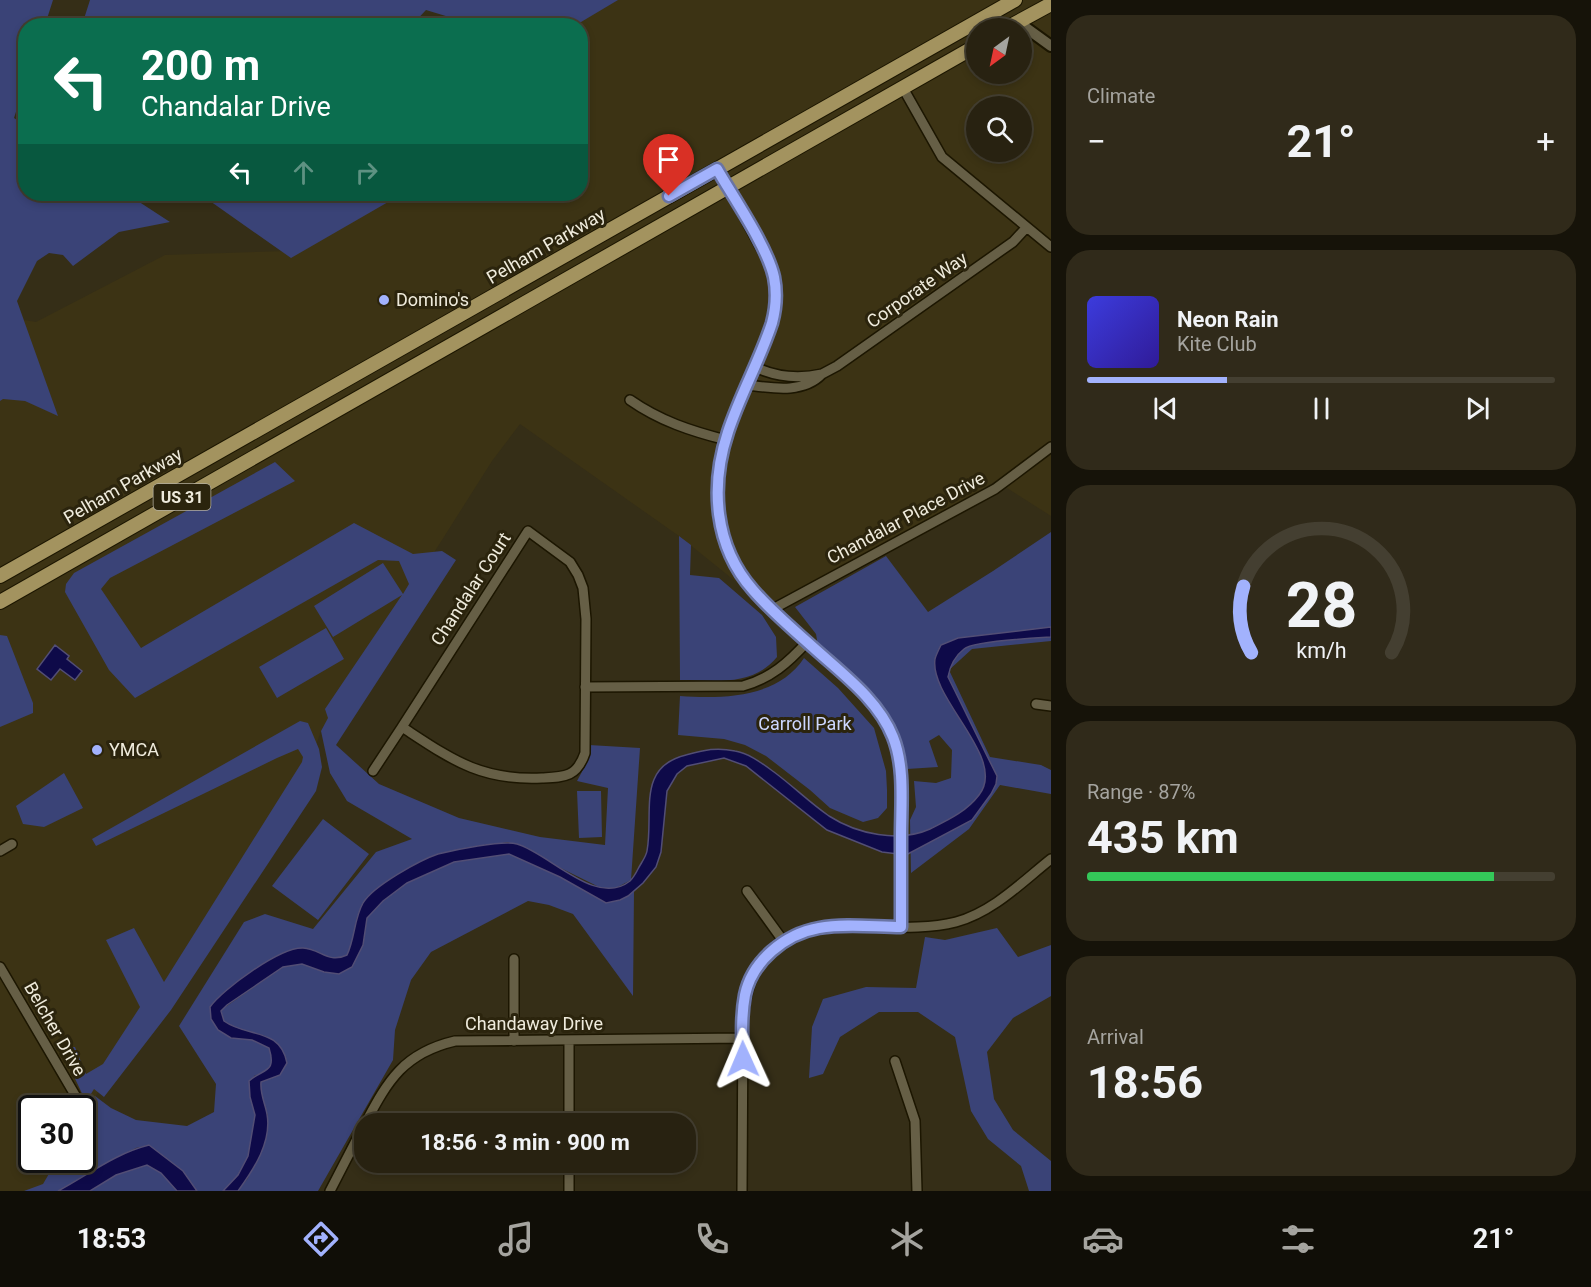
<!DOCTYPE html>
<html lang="en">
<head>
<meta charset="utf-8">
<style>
	:root { --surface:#282211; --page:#302a1a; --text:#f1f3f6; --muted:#a5a49f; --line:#443f31; --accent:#a2b2fd }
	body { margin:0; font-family:Roboto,sans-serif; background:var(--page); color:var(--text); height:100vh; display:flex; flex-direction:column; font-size:22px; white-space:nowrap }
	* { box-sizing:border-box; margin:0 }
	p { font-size:20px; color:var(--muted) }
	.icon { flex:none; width:33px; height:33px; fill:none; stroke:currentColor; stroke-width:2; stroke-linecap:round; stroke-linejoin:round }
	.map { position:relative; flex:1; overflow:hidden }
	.panel { display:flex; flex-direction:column; gap:15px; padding:15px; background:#161309; width:540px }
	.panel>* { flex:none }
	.top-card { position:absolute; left:18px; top:18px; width:570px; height:183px; border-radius:24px; box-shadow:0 3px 9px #0003,0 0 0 2px var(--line); background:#0b6e4f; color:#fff; overflow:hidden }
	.needle { width:39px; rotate:213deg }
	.tools { position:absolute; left:966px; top:18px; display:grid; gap:12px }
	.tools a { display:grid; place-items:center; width:66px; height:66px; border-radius:50%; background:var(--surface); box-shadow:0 3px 9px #0003,0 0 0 2px var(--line); font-size:30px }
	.speed { position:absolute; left:18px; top:1095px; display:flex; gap:12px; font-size:30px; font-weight:700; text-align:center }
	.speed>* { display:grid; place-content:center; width:78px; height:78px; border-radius:50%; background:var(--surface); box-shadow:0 3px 9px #0003,0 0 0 2px var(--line); line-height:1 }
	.speed .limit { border:3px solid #111; border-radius:9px; background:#fff; color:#111 }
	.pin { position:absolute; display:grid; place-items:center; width:51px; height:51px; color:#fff; margin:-62px -26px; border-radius:50% 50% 50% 0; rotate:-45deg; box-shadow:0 0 6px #0007 }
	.pin .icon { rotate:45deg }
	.me { position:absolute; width:66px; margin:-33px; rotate:359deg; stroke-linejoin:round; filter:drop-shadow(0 0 4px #0008) }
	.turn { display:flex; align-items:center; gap:21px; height:126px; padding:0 24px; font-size:27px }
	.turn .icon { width:78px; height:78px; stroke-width:2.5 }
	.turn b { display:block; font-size:42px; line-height:51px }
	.lanes { display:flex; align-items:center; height:57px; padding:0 24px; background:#0003; justify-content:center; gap:30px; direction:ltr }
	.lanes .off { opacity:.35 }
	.big { font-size:45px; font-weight:700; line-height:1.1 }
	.panel .card { flex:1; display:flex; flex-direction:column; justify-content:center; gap:9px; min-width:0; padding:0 21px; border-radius:24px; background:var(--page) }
	.panel .dial { align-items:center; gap:0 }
	.dial svg { height:156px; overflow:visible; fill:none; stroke:var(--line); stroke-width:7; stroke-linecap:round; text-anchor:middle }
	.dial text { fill:var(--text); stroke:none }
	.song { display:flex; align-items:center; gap:18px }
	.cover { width:72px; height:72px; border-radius:9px; background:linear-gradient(135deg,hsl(240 70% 55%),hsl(250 70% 35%)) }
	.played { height:6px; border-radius:3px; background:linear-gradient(90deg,var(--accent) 30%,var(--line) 30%) }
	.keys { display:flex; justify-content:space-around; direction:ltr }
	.heat { display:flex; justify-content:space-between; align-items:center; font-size:33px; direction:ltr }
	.charge { height:9px; border-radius:4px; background:linear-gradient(90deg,#34c759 87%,var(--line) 0) }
	.trip { position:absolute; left:354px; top:1113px; width:342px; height:60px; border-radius:24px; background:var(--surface); box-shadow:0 3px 9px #0003,0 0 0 2px var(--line); font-weight:700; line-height:60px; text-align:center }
	.tab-bar { display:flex; height:96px; justify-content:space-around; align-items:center; background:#100e07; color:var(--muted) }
	.tab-bar .icon { width:42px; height:42px }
	.tab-bar .current { color:var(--accent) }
	.tab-bar b { font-size:27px; color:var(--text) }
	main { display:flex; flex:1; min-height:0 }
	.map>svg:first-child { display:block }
	.built { fill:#3c3314; fill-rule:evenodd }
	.green { fill:#3a4377 }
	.water { fill:#0e0a49; stroke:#524e75; stroke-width:1.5 }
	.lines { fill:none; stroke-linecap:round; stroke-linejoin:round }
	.minor-casing { stroke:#1c1601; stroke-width:12 }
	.tertiary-casing { stroke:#1c1601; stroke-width:14 }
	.primary-casing { stroke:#1c1601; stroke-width:16 }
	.minor { stroke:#665f46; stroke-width:9 }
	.tertiary { stroke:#665f46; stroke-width:10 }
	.primary { stroke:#a3935f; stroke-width:14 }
	.route-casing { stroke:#6974a4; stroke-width:15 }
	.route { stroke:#a2b2fd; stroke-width:10 }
	.poi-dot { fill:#a2b2fd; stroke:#2b240d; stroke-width:2 }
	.labels { text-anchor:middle; stroke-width:6; stroke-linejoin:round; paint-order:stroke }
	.shield { fill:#2b240d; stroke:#b4af9e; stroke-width:1.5 }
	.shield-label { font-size:16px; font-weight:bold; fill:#efebdc }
	.street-label { font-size:18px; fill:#efebdc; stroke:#2b240d }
	.poi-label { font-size:18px; fill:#efebdc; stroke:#2b240d; text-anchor:start }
	.park-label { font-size:18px; fill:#cdd7ff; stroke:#2b240d }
</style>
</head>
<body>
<main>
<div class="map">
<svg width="1051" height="1191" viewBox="0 0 1051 1191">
	<rect width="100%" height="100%" fill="#352e17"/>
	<!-- built -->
	<path class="built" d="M592 0H1051V516L996 481 771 610 679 536 520 424 492 461 321 731 311 759 83 1116 82 1108H32V1160H60L43 1191H0V316L36 322 165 255 288 251 385 194H580V26L550 25ZM976 28H1022V74H976ZM976 106H1022V152H976Z"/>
	<!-- green -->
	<path class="green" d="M0 0H53L45 25 26 26 25 84 14 118 25 125 26 194H127L170 222 119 232 73 266 63 255 49 253 37 261 17 301 58 416 25 401 3 399 0 401Z
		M90 0H618L576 25H454L449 17 426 10 411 26 82 25Z
		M200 194H402L291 258Z
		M275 462 295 481 110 578 101 589 141 648 354 523 413 554 442 551 456 560 336 745 379 784 459 818 540 837 605 845 608 788 577 781 585 766 589 745 640 748 631 880 614 889 601 888 508 842 437 855 357 917 352 945 348 955C328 965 321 949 303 948 281 947 223 989 210 1007L231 1038 252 1040 269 1048 273 1060 269 1070 254 1076 250 1097 255 1115 248 1156 238 1175 224 1191H197L183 1171 149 1145 136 1148 108 1162 58 1191H24L43 1184 57 1160H82L83 1116 95 1096 111 1108 136 1120 187 1126 214 1112 216 1084 179 1026 244 922 265 914 313 929 376 852 412 839 347 801 330 773 321 731 328 718 325 709 402 595 333 637 314 606 383 563 403 594 409 584 399 561 378 560 135 698 109 670 65 592 66 584 74 573Z
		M1051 532V641L972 649 949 670 990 757 1041 765 1051 770V794L1000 785 969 829 911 873 910 820 916 807 914 781 936 783 951 778 952 750 939 735 929 741 938 767 907 769 897 737 876 699 818 646 816 634 795 607 886 556 928 612 993 571Z
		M679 536 691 545 690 575 719 578 762 615 776 637 777 657C752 687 717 680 680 680Z
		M326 628 344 659 277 698 259 667Z
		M0 635 7 636 33 703V713L0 727Z
		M804 658 838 688 874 728 886 771 887 790V808L878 818 863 822 830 808 810 790 766 756 745 745 724 739 678 735 680 696C723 699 778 698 804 658Z
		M300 721 308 723 319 749 322 767 316 791 171 1010 104 1097 94 1089 86 1102 63 1053 69 1047H75L86 1074 103 1064 140 1007 106 940 134 928 164 982 302 762 303 757 298 749 277 758 96 846 92 839Z
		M64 773 83 808 44 827 23 824 16 806Z
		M577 791H601L602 837 579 838Z
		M323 819 369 854 318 920 272 886Z
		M509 854 560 877 606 903 628 896 634 891 633 996 573 914 549 905 528 901 431 952 411 980 395 1030 393 1060 318 1191H238L248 1178 268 1116 260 1090 261 1082 280 1075 287 1062 252 1032 234 1028 224 1021 221 1010 283 967 302 964 324 972 363 945 367 918 383 901 407 883 454 862Z
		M997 928 1018 957 1051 945V996L1013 1018 987 1052 994 1099 1013 1130 1051 1161V1191H1029L1021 1166 988 1139 971 1111 955 1037 918 1012H879L840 1037 823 1074 809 1078 812 1027 823 999 866 987 916 988 925 937 945 940Z
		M147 1165 161 1173 177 1191H90L116 1175Z"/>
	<!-- water -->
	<path class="water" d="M1051 627V637C1035 638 973 641 964 649 955 656 950 666 948 677L997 776 996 784 991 794 972 820 906 855 882 852 827 830 746 766 724 758 687 766 677 774 667 791 661 852 656 867 643 883 628 896 620 900 606 903 560 877 509 854 454 862 407 883 383 901 367 918 363 945 352 967 339 974 324 972 302 964 283 967 227 1005 221 1011 224 1021C247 1038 280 1027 287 1063L280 1075 261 1082C260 1094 265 1103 267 1114 272 1142 254 1169 238 1191H223L238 1175 248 1156 255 1115 250 1097 249 1081C263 1068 277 1074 269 1048L252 1040 231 1038 218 1030 211 1019 210 1007C223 989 280 947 303 948 321 949 328 964 347 955 355 938 354 919 363 903 373 886 420 860 438 854 454 850 502 840 517 844 549 853 596 908 630 881 633 878 636 873 638 869 641 863 646 857 647 851 654 813 636 767 686 755 705 750 716 747 735 751 749 753 763 764 774 772 793 786 810 803 829 816 857 834 899 843 930 829 948 820 966 812 979 795 1008 758 929 699 935 659 936 655 939 649 941 645L958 638Z
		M55 645 69 656 67 659 82 671 75 680 60 669 51 680 37 669Z
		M149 1145 183 1171 197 1191H177L161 1173 147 1165 116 1175 90 1191H58C88 1175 116 1153 149 1145Z"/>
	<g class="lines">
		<!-- minor casing -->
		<g class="minor-casing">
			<path id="minor" d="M903 88 942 157 1051 247
				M728 187 769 263C774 277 777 292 775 307 774 328 763 348 755 367 734 414 709 467 719 520 735 593 798 631 848 679 866 696 883 713 893 736 904 765 901 800 901 831 901 863 901 895 901 927
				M822 374 837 366 1013 242 1026 228
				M747 385C772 388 803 394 822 374 799 379 776 377 755 367
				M630 400C660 421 691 431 726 440
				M528 531 570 562 578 575 583 588 586 619 585 753C577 777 565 777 542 778 480 781 451 759 402 727Z
				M771 610 995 489 1051 447
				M585 687 743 686C771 678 788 663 807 642
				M1036 704 1051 706
				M373 771 402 727
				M0 851 12 844
				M747 891 784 942
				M0 967 85 1112
				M514 1041V959
				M569 1041V1124
				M895 1061 915 1121 917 1191
				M365 1124C388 1080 404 1053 455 1041L742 1038
				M569 1162V1191
				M330 1191 364 1125
				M742 1191 743 1017C758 886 873 943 956 922 993 912 1022 882 1051 859"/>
		</g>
		<!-- tertiary casing -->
		<g class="tertiary-casing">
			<path id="tertiary" d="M1018 22 1051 46"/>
		</g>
		<!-- primary casing -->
		<g class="primary-casing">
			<path id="primary" d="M1007 28 1051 4
				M0 576 1015 0
				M0 602 976 46"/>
		</g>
		<!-- minor -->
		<use href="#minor" class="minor"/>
		<!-- tertiary -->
		<use href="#tertiary" class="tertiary"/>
		<!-- primary -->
		<use href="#primary" class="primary"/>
	</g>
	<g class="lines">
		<!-- route casing -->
		<g class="route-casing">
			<path id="route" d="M669 196 717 169C733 197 767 246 774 277 777 292 776 308 772 323 760 360 740 395 728 432 710 486 714 546 753 590 772 612 794 630 815 649 844 675 879 701 893 737 905 767 901 804 901 836 901 866 901 896 901 927 875 927 845 923 819 928 785 934 752 961 745 995 741 1016 742 1038 743 1059"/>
		</g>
		<!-- route -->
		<use href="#route" class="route"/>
	</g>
	<!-- markers -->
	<g class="poi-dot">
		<circle cx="384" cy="300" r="6"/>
		<circle cx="97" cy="750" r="6"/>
	</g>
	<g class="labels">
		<!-- shield labels -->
		<rect class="shield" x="153.5" y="484" width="57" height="26" rx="4.5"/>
		<g class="shield-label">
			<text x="182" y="503">US 31</text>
		</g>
		<!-- street labels -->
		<g class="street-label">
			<text transform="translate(546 246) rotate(-30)" y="6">Pelham Parkway</text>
			<text transform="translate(917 290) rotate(-35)" y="6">Corporate Way</text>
			<text transform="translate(123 486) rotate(-30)" y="6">Pelham Parkway</text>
			<text transform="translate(906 518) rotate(-28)" y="6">Chandalar Place Drive</text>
			<text transform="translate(471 589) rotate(-57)" y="6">Chandalar Court</text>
			<text x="534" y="1030">Chandaway Drive</text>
			<text transform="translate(55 1029) rotate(60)" y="6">Belcher Drive</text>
		</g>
		<!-- poi labels -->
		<g class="poi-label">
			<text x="396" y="306">Domino's</text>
			<text x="109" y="756">YMCA</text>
		</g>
		<!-- park labels -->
		<g class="park-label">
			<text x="805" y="730">Carroll Park</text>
		</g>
	</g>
</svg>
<div class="tools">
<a><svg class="needle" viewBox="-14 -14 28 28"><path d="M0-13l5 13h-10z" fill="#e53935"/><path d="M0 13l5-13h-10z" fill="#a5a49f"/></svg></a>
<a><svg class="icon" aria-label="search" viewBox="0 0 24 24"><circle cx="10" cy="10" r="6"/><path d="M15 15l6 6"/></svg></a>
</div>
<div class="speed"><div class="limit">30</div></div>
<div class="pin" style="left:669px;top:196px;background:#d93025"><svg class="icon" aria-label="arrive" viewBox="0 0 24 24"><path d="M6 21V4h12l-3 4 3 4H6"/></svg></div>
<svg class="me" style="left:743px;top:1059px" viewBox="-20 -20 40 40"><path d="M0-17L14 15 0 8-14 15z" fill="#a2b2fd" stroke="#fff" stroke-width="4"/></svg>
<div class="trip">18:56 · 3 min · 900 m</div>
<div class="top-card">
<div class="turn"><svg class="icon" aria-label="left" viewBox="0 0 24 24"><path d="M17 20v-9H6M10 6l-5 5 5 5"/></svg><div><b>200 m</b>Chandalar Drive</div></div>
<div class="lanes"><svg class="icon" aria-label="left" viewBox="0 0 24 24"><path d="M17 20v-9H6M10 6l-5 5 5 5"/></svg><svg class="icon off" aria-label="ahead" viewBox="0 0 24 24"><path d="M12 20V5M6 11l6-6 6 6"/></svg><svg class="icon off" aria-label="right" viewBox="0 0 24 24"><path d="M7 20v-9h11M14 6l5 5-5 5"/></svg></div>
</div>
</div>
<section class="panel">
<div class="card"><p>Climate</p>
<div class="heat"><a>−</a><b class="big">21°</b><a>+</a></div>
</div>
<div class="card">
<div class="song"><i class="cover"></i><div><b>Neon Rain</b><p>Kite Club</p></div></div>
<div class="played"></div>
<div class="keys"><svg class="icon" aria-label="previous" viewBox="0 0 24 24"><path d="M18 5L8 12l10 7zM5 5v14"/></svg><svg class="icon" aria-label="pause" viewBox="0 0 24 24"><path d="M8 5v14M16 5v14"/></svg><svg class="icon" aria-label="next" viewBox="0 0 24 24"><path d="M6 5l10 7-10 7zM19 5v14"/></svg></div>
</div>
<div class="card dial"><svg viewBox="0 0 100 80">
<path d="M14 69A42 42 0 1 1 86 69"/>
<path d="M14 69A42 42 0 0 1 10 35" stroke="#a2b2fd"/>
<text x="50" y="56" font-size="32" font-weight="700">28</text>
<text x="50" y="72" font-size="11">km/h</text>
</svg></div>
<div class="card"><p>Range · 87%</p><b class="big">435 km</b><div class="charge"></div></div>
<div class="card"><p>Arrival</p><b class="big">18:56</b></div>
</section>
</main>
<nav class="tab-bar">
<b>18:53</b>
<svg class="icon current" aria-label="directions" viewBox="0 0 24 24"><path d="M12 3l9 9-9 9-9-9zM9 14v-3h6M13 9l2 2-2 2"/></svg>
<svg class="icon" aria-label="music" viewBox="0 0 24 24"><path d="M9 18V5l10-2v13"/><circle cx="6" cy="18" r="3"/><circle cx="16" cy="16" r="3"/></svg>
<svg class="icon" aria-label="phone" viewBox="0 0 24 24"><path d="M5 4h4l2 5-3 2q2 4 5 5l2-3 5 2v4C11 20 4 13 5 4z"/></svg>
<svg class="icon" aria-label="climate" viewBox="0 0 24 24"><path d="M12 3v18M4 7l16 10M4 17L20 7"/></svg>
<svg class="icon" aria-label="car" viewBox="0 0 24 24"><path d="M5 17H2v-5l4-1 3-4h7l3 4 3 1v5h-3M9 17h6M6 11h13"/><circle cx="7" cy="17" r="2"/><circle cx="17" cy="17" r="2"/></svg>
<svg class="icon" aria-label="filters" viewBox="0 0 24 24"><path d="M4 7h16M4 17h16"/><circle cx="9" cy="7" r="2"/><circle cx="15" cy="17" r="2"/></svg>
<b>21°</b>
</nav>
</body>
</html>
